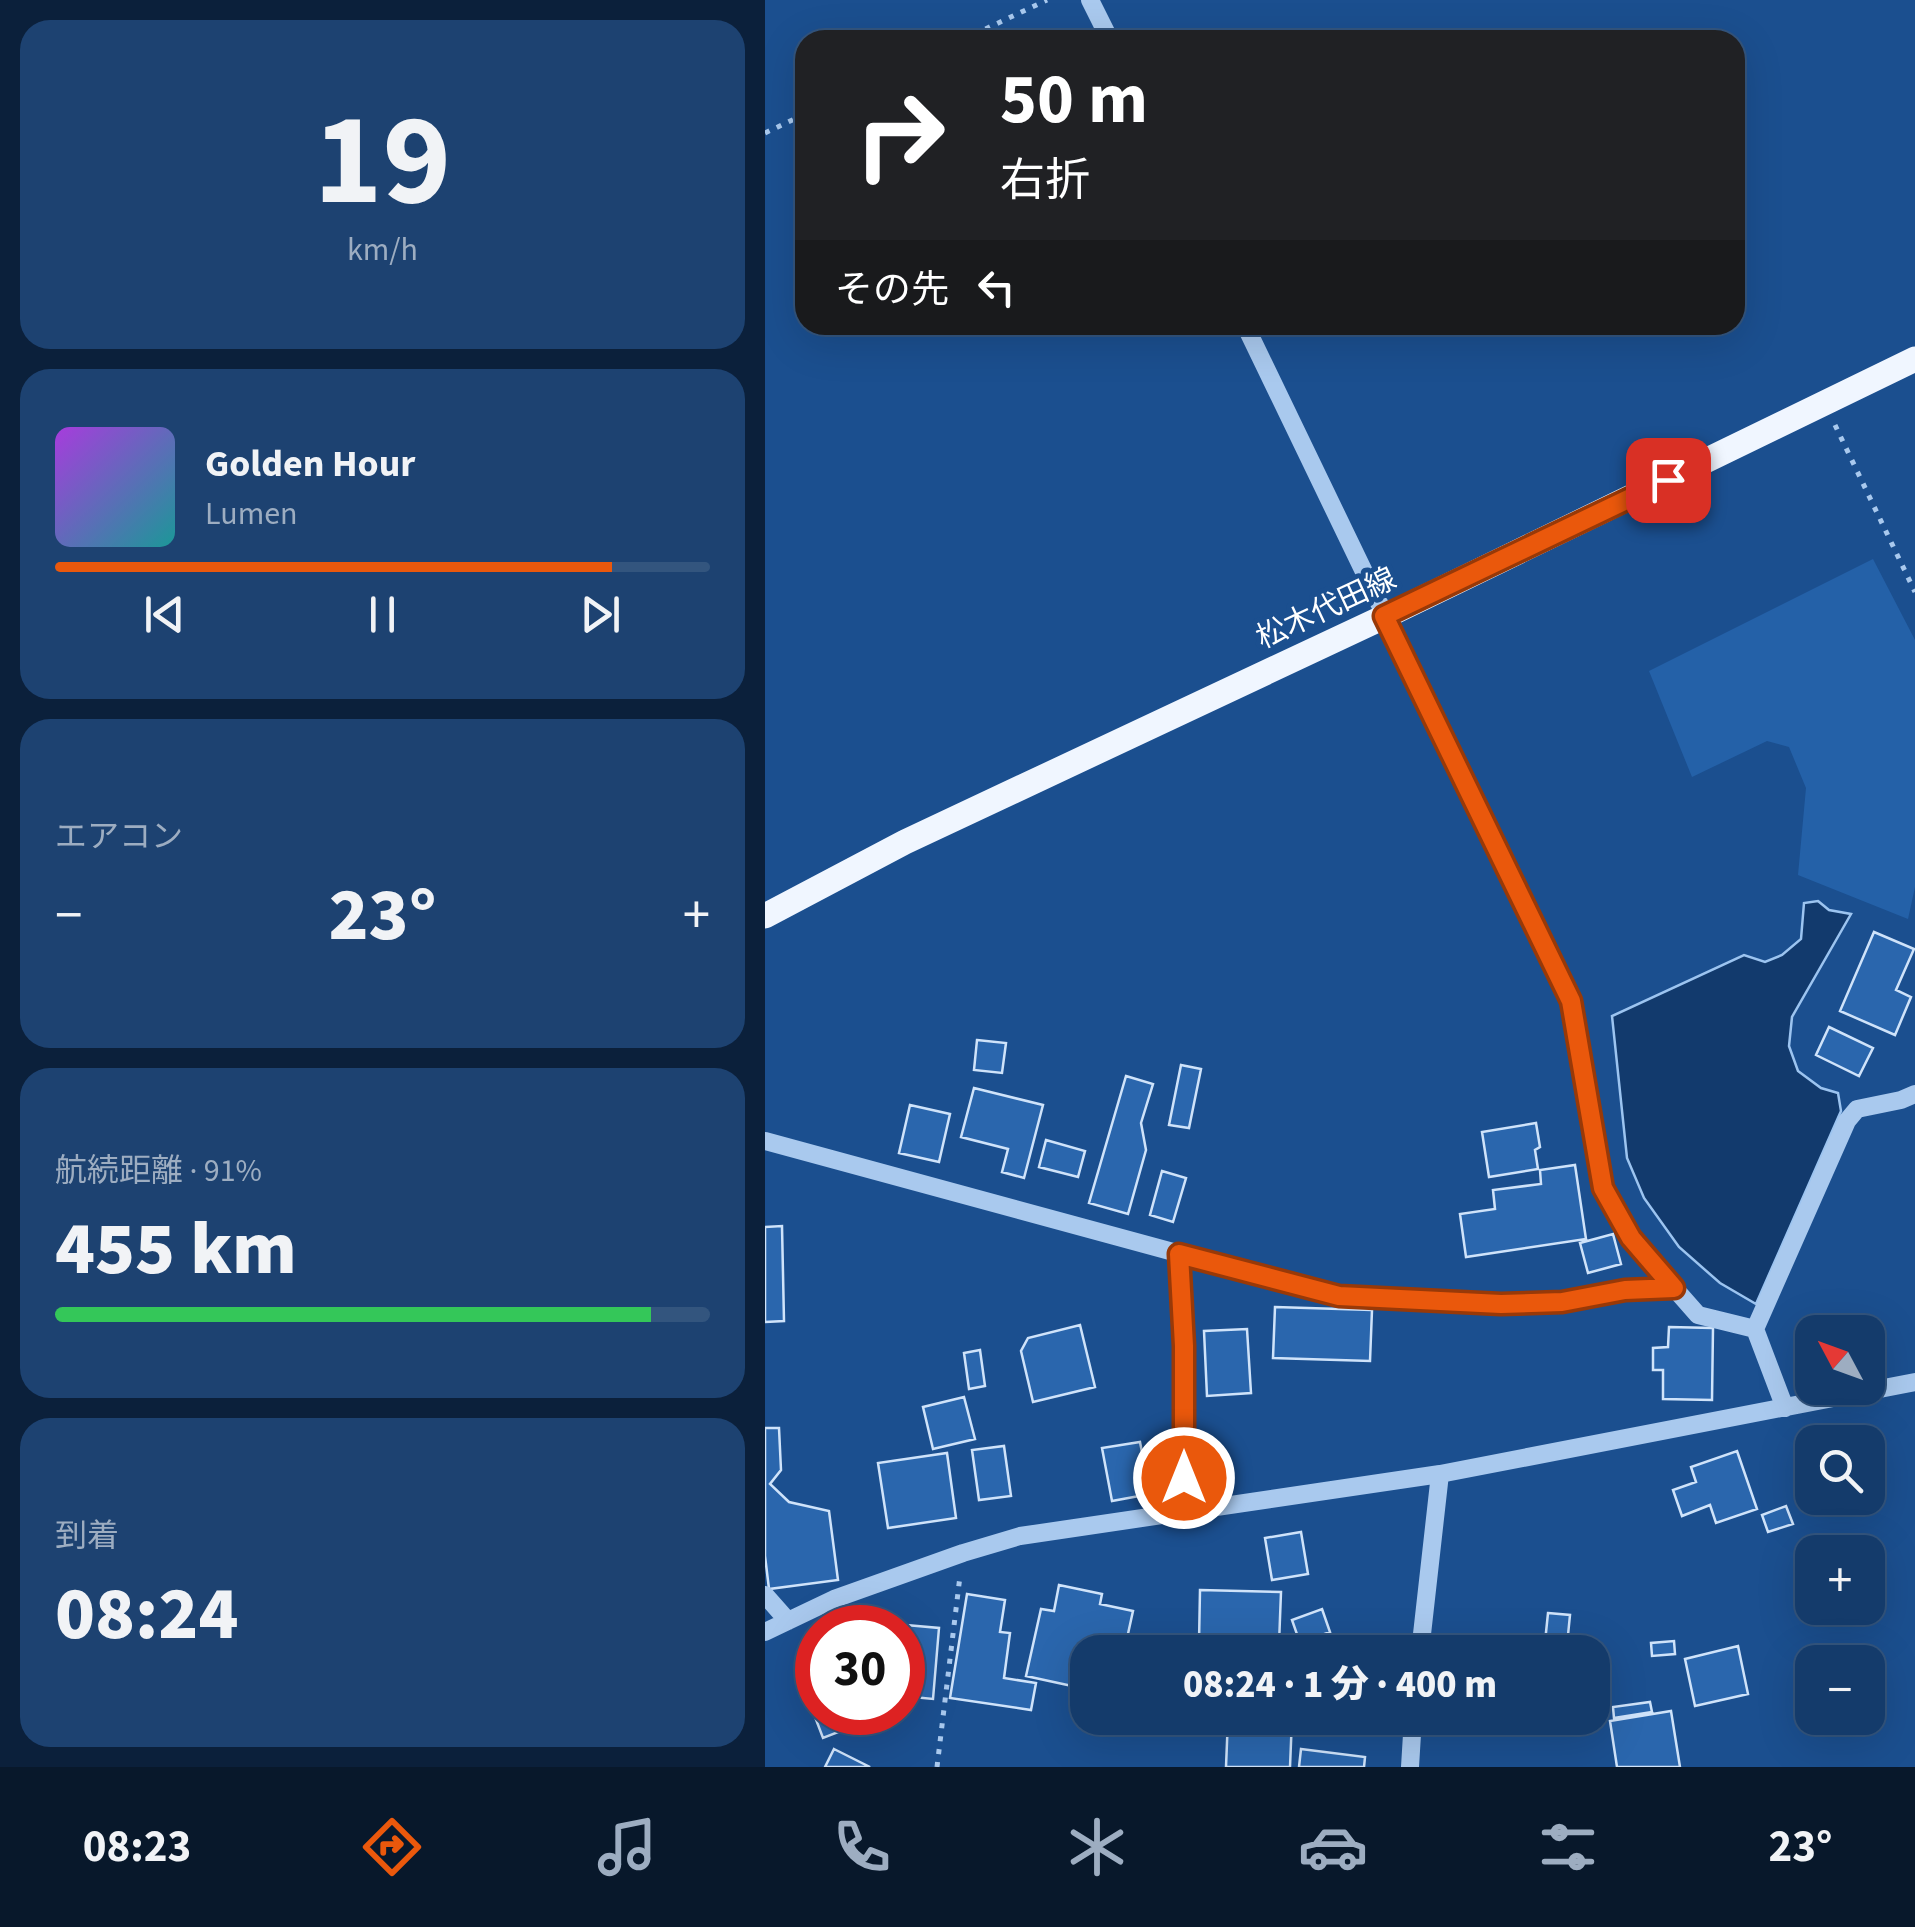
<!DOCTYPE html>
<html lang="ja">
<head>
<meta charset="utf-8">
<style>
	:root { --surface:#143b6b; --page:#1d4271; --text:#f1f3f6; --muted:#9dadc1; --line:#33557e; --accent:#ea580c }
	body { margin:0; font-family:"Source Sans 3","Noto Sans JP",sans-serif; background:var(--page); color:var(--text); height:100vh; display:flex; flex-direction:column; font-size:38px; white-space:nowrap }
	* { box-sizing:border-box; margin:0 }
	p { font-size:32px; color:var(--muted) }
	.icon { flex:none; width:55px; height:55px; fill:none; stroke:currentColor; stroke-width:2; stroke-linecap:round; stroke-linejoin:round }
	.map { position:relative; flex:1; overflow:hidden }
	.drawer { display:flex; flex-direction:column; gap:20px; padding:20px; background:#0b203b; width:765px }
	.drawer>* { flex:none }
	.hud { position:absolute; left:30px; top:30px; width:950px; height:305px; border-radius:30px; box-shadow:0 10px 40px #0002,0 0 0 2px var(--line); background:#202124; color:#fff; overflow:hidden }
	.needle { width:65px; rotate:311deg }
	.controls { position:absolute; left:1030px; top:1315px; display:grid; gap:20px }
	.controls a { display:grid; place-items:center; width:90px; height:90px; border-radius:20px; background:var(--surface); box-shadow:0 10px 40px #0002,0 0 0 2px var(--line); font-size:50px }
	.speed { position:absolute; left:30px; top:1605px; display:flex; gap:20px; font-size:50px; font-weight:700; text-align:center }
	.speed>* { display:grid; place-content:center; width:130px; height:130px; border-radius:50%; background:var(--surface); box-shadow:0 10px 40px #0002,0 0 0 2px var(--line); line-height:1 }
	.speed .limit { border:15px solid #d22; background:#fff; color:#111 }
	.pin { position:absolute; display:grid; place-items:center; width:85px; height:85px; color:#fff; margin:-42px; border-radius:20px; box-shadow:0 5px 15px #0006 }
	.me { position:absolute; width:110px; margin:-55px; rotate:0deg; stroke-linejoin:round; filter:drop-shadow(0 0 8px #0008) }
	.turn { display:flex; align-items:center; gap:35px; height:210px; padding:0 40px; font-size:45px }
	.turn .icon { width:130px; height:130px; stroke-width:2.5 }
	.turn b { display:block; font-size:70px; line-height:85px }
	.then { display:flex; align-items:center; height:95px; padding:0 40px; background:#0003; gap:20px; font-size:38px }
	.big { font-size:75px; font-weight:800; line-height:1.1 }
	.drawer .widget { flex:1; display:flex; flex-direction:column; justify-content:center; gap:15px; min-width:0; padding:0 35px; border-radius:30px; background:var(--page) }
	.drawer .dial { align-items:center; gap:0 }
	.dial b { font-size:130px; line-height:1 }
	.song { display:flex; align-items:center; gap:30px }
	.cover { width:120px; height:120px; border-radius:15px; background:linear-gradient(135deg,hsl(280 70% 55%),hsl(180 70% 35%)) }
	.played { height:10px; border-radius:5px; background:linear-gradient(90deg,var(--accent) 85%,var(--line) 85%) }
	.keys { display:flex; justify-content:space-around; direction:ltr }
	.heat { display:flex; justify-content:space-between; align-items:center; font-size:55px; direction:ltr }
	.charge { height:15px; border-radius:8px; background:linear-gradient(90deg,#34c759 91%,var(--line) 0) }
	.trip { position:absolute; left:305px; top:1635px; width:540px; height:100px; border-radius:30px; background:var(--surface); box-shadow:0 10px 40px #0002,0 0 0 2px var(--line); font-weight:800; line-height:100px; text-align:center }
	.menu { display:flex; height:160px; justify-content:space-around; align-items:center; background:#08182b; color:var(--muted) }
	.menu .icon { width:70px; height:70px }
	.menu .on { color:var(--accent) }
	.menu b { font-size:45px; color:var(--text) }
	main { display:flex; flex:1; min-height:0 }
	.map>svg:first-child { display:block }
	.green { fill:#2461a8 }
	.water { fill:#123a6d; stroke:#9cc4f0; stroke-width:2.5 }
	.building { fill:#2a66ad; stroke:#cfe3fa; stroke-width:2.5 }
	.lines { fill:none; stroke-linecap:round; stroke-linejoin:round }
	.path { stroke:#a9c9ee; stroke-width:5; stroke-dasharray:5 8; stroke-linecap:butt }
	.minor { stroke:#a9c9ee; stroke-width:18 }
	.major { stroke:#f0f6ff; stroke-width:25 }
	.route-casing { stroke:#983908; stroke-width:25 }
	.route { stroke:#ea580c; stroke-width:18 }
	.labels { text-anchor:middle; stroke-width:10; stroke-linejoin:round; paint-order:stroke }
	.street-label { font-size:30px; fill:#fff; stroke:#1b4f8f }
</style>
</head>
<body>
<main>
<section class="drawer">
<div class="widget dial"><b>19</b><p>km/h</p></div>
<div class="widget">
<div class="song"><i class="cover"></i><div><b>Golden Hour</b><p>Lumen</p></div></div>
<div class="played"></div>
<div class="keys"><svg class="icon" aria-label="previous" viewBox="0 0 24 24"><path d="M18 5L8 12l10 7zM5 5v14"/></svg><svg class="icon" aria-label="pause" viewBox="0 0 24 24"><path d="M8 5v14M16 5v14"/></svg><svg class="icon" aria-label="next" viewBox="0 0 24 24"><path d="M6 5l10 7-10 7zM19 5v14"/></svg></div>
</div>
<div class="widget"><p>エアコン</p>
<div class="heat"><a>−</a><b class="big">23°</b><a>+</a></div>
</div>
<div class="widget"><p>航続距離 · 91%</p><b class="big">455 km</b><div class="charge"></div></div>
<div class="widget"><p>到着</p><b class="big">08:24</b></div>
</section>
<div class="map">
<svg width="1150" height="1767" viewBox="0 0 1150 1767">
	<rect width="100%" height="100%" fill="#1b4f8f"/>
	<!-- green -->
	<path class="green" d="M1108 559 1150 640V887L1143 919 1033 875 1041 788 1024 747 1002 741 927 777 884 671Z"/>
	<!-- water -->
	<path class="water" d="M1053 901 1064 910 1086 914 1027 1017 1024 1046 1033 1071 1056 1088 1073 1093 1076 1111 991 1304 955 1283 914 1247 879 1198 862 1158 847 1016 979 955 1000 962 1017 955 1036 939 1039 903Z"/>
	<!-- building -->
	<path class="building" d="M1109 932 1149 949 1131 990 1146 997 1130 1035 1075 1011Z
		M1064 1027 1108 1048 1094 1076 1051 1055Z
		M212 1040 241 1043 237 1073 209 1070Z
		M416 1065 436 1069 424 1128 404 1125Z
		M361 1076 388 1084 376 1123 381 1150 363 1214 324 1203Z
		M209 1088 278 1105 259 1178 237 1172 243 1149 196 1137Z
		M145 1105 185 1114 174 1162 134 1153Z
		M771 1123 775 1147 770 1150 773 1169 724 1177 717 1132Z
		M281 1140 320 1151 313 1177 274 1167Z
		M810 1165 821 1239 701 1257 695 1214 730 1209 728 1190 776 1184 775 1170Z
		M397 1171 421 1178 408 1222 385 1215Z
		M17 1226 19 1321 0 1322V1227Z
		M848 1234 856 1264 823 1273 815 1243Z
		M510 1307 607 1310 605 1361 508 1358Z
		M315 1325 330 1387 268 1402 256 1351 263 1338Z
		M904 1327 948 1328 947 1400 898 1399V1370H888V1348L903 1347Z
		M482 1329 486 1393 442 1396 439 1331Z
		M215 1350 220 1386 204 1389 199 1353Z
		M199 1397 210 1439 168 1449 158 1407Z
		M0 1428H14L16 1470 5 1484 24 1502 64 1511 73 1580 4 1589 0 1556Z
		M375 1442 385 1494 347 1501 337 1448Z
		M239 1446 246 1496 214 1500 207 1450Z
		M972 1451 992 1509 951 1523 945 1505 917 1516 908 1490 931 1482 926 1467Z
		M182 1453 191 1518 123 1528 113 1463Z
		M1021 1506 1028 1524 1003 1532 997 1515Z
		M536 1532 543 1574 507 1580 500 1538Z
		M294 1585 337 1594 335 1604 368 1611 359 1652H322V1663L312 1661 307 1686 261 1676 276 1609 289 1611Z
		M435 1590 516 1592 514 1644 434 1643Z
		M202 1594 240 1600 235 1632 245 1633 239 1678 271 1683 266 1710 185 1698Z
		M557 1609 565 1632 535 1643 527 1620Z
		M783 1613 805 1615 802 1645 780 1642Z
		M141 1625 174 1628 168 1699 138 1696Z
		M565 1635 572 1652H523Z
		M909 1641 910 1654 887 1656 886 1643Z
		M973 1646 983 1694 930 1706 920 1659Z
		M52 1659V1712H125L58 1738 31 1667Z
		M885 1702 887 1712 849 1718 848 1707Z
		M906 1711 915 1767H852L845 1721Z
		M463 1718H527L525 1767H461Z
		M697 1718H730V1722H697Z
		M69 1749 105 1767H60Z
		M536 1749 600 1757 599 1767H534Z"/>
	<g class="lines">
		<!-- path -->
		<path class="path" d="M197 40 282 0
			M0 133 40 114
			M1070 425 1150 592
			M172 1767 195 1576"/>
		<!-- minor -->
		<path class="minor" d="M325 0 345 40
			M480 325 806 1001 838 1189 866 1239 933 1315 990 1329
			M0 1141 574 1297 737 1304 797 1302 859 1290 909 1288
			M414 1253 419 1346V1511
			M1020 1408 990 1329 1082 1121 1092 1109 1136 1100 1150 1094
			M0 1595 23 1621
			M0 1632 69 1599 198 1553 255 1536 675 1474 1150 1382
			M655 1652 675 1474
			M645 1767 648 1718"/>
		<!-- major -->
		<path class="major" d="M0 916 140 842 619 617 1150 359"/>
	</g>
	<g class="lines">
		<!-- route casing -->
		<g class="route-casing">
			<path id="route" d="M419 1478V1346L414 1254 574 1296 736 1304 797 1302 860 1290 909 1288 866 1238 838 1188 806 1001 619 616 903 480"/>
		</g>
		<!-- route -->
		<use href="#route" class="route"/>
	</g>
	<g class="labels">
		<!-- street labels -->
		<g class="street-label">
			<text transform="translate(561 608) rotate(-25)" y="10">松木代田線</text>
		</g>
	</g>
</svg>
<div class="controls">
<a><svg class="needle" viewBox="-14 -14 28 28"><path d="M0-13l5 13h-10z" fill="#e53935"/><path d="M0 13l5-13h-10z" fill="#9dadc1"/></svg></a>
<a><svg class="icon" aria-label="search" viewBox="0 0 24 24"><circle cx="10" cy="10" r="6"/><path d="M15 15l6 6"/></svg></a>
<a>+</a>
<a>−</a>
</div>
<div class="speed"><div class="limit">30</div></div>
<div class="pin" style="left:903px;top:480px;background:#d93025"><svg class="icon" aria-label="arrive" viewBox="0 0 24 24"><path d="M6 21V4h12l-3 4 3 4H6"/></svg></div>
<svg class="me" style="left:419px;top:1478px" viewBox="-20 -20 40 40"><circle r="17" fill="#ea580c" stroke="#fff" stroke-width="3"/><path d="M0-11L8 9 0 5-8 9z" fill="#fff"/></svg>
<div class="trip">08:24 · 1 分 · 400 m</div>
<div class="hud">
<div class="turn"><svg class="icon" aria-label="right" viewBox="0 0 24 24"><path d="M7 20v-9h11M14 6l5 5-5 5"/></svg><div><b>50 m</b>右折</div></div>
<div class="then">その先<svg class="icon" aria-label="left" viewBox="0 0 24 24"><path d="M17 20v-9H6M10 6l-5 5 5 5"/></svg></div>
</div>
</div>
</main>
<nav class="menu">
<b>08:23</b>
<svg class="icon on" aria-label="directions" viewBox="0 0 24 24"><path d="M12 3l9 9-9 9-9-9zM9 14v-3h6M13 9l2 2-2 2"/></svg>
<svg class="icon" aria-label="music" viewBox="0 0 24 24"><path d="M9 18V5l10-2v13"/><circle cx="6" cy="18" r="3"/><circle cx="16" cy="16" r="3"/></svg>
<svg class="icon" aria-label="phone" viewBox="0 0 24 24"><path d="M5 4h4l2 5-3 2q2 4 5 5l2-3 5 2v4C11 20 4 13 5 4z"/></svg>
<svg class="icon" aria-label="climate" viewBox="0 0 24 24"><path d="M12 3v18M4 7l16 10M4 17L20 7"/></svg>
<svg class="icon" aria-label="car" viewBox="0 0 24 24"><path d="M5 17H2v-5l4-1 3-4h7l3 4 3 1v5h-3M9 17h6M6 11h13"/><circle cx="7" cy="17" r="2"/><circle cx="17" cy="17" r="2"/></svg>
<svg class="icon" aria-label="filters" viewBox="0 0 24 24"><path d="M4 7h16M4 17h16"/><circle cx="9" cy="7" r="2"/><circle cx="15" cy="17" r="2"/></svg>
<b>23°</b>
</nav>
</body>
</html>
